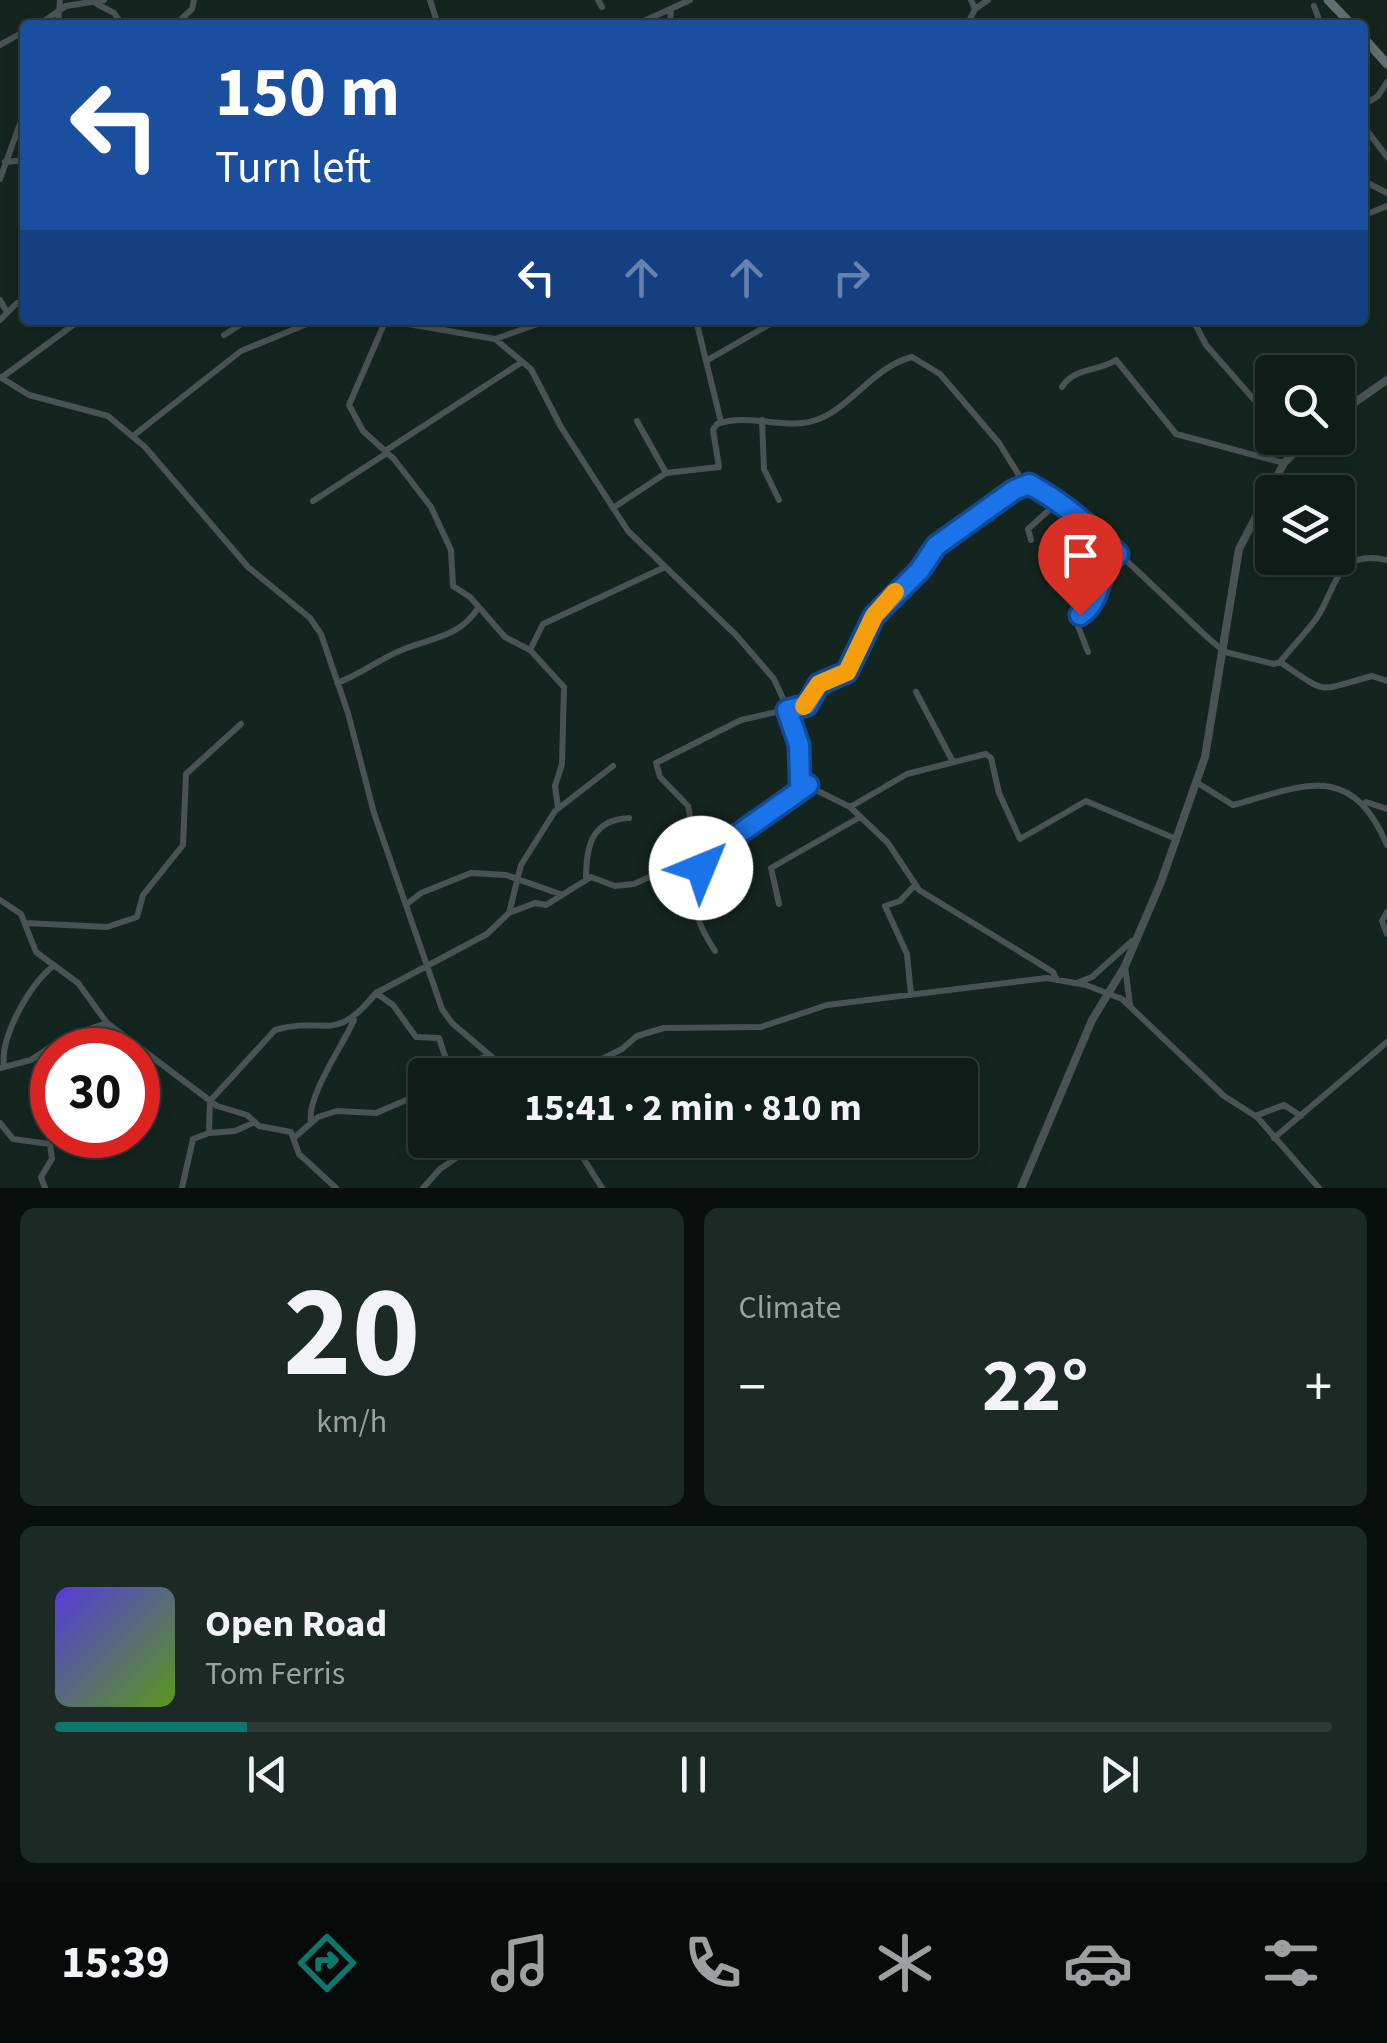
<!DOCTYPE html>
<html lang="en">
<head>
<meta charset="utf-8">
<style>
	:root { --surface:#0f1c17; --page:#1d2924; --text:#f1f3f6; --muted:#9ba1a1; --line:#2f3a36; --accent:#0f766e }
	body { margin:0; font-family:"Source Sans 3",sans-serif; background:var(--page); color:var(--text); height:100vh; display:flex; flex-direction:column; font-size:38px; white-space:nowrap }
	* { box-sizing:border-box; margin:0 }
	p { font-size:32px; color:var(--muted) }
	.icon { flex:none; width:55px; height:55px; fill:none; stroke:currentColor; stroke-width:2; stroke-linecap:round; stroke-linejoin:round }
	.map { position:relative; height:1188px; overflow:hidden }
	.sheet { display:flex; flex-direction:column; gap:20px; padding:20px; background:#080f0d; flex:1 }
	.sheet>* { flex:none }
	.top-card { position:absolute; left:20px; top:20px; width:1348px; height:305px; border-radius:10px; box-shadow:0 5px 15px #0003,0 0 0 2px var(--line); background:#1a4fa0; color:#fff; overflow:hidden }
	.controls { position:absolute; left:1255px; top:355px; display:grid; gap:20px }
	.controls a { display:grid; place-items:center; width:100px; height:100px; border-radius:10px; background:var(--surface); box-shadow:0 5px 15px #0003,0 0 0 2px var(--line); font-size:50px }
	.speed { position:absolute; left:30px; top:1028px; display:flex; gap:20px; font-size:50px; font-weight:700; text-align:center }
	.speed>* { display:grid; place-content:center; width:130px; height:130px; border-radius:50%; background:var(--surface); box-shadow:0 5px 15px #0003,0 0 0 2px var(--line); line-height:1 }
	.speed .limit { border:15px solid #d22; background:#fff; color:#111 }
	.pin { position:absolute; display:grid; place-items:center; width:85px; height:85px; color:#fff; margin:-102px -42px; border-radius:50% 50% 50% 0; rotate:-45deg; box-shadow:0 0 10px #0007 }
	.pin .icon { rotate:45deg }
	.me { position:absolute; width:110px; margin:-55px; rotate:45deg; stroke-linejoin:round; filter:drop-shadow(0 0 8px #0008) }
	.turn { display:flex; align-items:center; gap:35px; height:210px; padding:0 30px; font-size:45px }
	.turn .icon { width:130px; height:130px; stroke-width:2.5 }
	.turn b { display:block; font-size:70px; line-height:85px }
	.lanes { display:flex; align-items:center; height:95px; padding:0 30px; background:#0003; justify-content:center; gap:50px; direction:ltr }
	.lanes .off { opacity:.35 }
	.big { font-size:75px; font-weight:700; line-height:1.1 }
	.sheet .card { flex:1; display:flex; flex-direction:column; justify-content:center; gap:15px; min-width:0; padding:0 35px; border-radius:15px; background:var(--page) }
	.sheet .dial { align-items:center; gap:0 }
	.dial b { font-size:130px; line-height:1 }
	.song { display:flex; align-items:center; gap:30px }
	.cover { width:120px; height:120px; border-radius:15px; background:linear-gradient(135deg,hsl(250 70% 55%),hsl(90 70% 35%)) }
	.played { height:10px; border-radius:5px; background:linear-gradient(90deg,var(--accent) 15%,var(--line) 15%) }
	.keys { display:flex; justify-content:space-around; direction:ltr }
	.heat { display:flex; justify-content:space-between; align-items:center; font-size:55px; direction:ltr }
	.sheet .tiles { flex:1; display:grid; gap:20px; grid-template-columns:1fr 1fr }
	.card:last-child { grid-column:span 2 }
	.trip { position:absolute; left:408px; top:1058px; width:570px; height:100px; border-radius:10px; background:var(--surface); box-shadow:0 5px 15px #0003,0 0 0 2px var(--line); font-weight:700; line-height:100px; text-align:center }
	.tabs { display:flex; height:160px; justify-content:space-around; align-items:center; background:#060b09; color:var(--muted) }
	.tabs .icon { width:70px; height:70px }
	.tabs .on { color:var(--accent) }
	.tabs b { font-size:45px; color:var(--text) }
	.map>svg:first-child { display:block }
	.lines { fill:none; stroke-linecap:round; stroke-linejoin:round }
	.minor { stroke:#4a5354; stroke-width:6 }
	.tertiary { stroke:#4a5354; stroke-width:8 }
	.secondary { stroke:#616f71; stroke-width:9 }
	.route-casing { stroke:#114b97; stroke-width:25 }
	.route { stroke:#1a73e8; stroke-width:18 }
	.slow { stroke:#f59e0b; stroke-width:18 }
</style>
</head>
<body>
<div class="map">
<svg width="1387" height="1188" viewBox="0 0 1387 1188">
	<rect width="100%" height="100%" fill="#14251f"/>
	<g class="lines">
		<!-- minor -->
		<path class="minor" d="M430 0 438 25
			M598 0 602 7
			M97 4 114 13 123 25
			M1314 6 1321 25
			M975 9 988 0
			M38 25 66 6 104 0
			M58 25 60 0
			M175 25 192 9 194 0
			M635 25 690 0
			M670 25 671 9
			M967 25 975 9 971 0
			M0 45 25 31
			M1362 106 1378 96 1387 82
			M1362 124 1387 157
			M5 162 25 160
			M0 179 25 110
			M1362 180 1387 193
			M1362 216 1387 206
			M0 300 7 312
			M0 320 17 303
			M377 320 385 322 349 405 363 431 394 459 431 507 451 550 453 586 470 597 505 637 530 650 564 687 562 764 555 786 558 807
			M385 320 495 339 531 369 561 427 628 531 736 635 774 679 793 720 800 782 850 807 888 843 919 890 1053 972 1057 980
			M696 320 721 422
			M1193 320 1206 345 1272 420
			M224 335 248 320
			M495 339 549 320
			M706 361 777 320
			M0 377 29 395 108 416 145 447 248 567 310 618 321 634 348 713 374 813 442 1009 452 1023 513 1075
			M1 378 80 320
			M1062 387C1074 367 1098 372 1116 360L1176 434 1284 463
			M762 420 764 469 779 500
			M637 421 666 473
			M133 436 241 351 307 324 341 320
			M1291 438 1300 446
			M385 451 522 362
			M313 501 387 453
			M613 508 666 473 719 467 713 430 717 424C751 412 786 432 819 419 853 405 875 366 912 357L940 374 999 443 1020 477 1090 526 1208 638 1225 652 1274 664 1280 662C1292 647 1305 634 1316 619 1336 591 1335 548 1387 560
			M1031 540 1028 529 1057 503
			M530 650 543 624 663 568
			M1088 652 1076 621 1096 600 1103 568 1118 554
			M1280 662C1330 696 1316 691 1372 676L1387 681
			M337 683C360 675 379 659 402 650 431 638 460 637 478 608
			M916 692 952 760
			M1196 782 1233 805C1305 785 1351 761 1387 845
			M1366 802 1387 809
			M850 807 907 774 986 754 991 758 999 793 1020 839 1086 801 1174 838
			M586 879C586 847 591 820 629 818
			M0 900 21 914 36 952 78 983 107 1023 217 1106 247 1115 259 1126 291 1132 299 1154 336 1188
			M407 904 421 893 471 873 506 875 560 894
			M779 904 771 868 860 817
			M1387 912 1382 921 1387 934
			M509 913 535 903 546 905 591 877 615 886 634 884 730 840 807 786
			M25 923 107 927 137 917 143 895 183 845 186 774 241 724
			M715 951C701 929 690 912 704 888L688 806 660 777 656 763 741 720 807 705 819 684 847 672 875 616 920 570 936 546 1028 485
			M1125 966 1130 1005
			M1079 982 1092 977 1132 941
			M378 992 487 934 509 913 521 865 555 811 613 766
			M911 995 907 954 885 906 900 901 915 885
			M4 1066C0 1037 29 986 52 967
			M0 1068 31 1060 65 1037 107 1023
			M439 1075 490 1055
			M570 1075 622 1049 637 1036 664 1028 761 1027 827 1005 1047 978 1086 985 1122 999 1224 1096 1257 1117 1319 1188
			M1255 1116 1284 1105 1301 1116
			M311 1121C307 1096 342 1047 354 1020
			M0 1123 13 1139 50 1144 52 1159 41 1177 45 1188
			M209 1133 235 1131 255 1122
			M294 1138 318 1117 337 1111 376 1113 411 1098 425 1083
			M1274 1138 1387 1042
			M572 1140 602 1188
			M182 1188 193 1139 209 1133 210 1101 275 1030C326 1015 333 1046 376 993L393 1005 416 1037 439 1038 450 1071
			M423 1188 440 1169 483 1140"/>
		<!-- tertiary -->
		<path class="tertiary" d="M1338 414 1387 380
			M1021 1188 1092 1020 1125 966 1161 882 1205 757 1239 549 1284 463 1309 438"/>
		<!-- secondary -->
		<path class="secondary" d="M1328 0 1352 25
			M1362 36 1387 64"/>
	</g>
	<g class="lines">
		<!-- route casing -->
		<g class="route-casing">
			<path id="route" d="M701 868 698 854 730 840 808 785 800 782 799 745 787 710 807 705 819 684 847 672 874 616 920 570 936 546 1014 490 1029 484C1062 502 1092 527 1118 554 1095 572 1104 599 1080 615"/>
		</g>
		<!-- route -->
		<use href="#route" class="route"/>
		<!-- slow -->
		<path class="slow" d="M804 706 819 684 847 672 874 616 895 592"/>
	</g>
</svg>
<div class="controls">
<a><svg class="icon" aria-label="search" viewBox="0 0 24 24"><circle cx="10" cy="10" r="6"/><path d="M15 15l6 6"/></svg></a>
<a><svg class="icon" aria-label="layers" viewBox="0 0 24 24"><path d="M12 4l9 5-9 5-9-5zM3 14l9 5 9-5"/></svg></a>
</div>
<div class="speed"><div class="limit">30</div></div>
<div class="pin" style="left:1080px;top:615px;background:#d93025"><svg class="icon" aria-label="arrive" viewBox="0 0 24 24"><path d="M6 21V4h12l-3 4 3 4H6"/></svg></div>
<svg class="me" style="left:701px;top:868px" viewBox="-20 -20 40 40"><circle r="19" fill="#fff"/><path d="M0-13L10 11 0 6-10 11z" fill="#1a73e8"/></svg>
<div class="trip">15:41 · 2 min · 810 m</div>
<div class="top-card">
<div class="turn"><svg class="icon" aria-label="left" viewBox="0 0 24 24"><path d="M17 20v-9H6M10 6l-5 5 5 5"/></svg><div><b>150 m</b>Turn left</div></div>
<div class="lanes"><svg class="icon" aria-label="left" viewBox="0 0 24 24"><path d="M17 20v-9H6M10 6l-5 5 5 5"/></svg><svg class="icon off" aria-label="ahead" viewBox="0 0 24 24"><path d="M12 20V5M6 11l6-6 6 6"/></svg><svg class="icon off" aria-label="ahead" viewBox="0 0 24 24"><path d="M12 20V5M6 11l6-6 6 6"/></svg><svg class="icon off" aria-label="right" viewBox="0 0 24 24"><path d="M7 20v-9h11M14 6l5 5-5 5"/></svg></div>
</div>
</div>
<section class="sheet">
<div class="tiles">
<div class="card dial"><b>20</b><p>km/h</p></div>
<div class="card"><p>Climate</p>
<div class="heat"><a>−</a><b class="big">22°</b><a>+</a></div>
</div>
<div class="card">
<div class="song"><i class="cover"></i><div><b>Open Road</b><p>Tom Ferris</p></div></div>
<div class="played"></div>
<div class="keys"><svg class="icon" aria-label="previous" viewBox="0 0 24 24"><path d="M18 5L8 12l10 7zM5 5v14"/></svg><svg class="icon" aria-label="pause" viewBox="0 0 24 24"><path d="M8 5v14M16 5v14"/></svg><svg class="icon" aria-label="next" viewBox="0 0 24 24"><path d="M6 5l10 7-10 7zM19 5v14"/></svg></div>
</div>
</div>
</section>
<nav class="tabs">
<b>15:39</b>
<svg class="icon on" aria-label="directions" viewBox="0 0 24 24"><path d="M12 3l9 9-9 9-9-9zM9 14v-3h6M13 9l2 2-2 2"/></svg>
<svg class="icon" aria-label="music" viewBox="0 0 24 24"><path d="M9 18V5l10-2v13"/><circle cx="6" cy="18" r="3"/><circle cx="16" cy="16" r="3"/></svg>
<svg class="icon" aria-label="phone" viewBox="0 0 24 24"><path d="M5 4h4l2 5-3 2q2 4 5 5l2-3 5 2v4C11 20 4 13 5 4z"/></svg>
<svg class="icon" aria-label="climate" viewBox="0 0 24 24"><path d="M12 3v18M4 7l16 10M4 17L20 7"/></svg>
<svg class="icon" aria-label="car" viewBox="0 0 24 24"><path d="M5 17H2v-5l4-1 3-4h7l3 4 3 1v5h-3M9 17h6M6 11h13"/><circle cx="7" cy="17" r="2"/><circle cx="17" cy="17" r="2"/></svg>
<svg class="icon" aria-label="filters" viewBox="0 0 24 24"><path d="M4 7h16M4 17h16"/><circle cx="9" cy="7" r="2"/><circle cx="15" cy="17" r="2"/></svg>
</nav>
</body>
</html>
